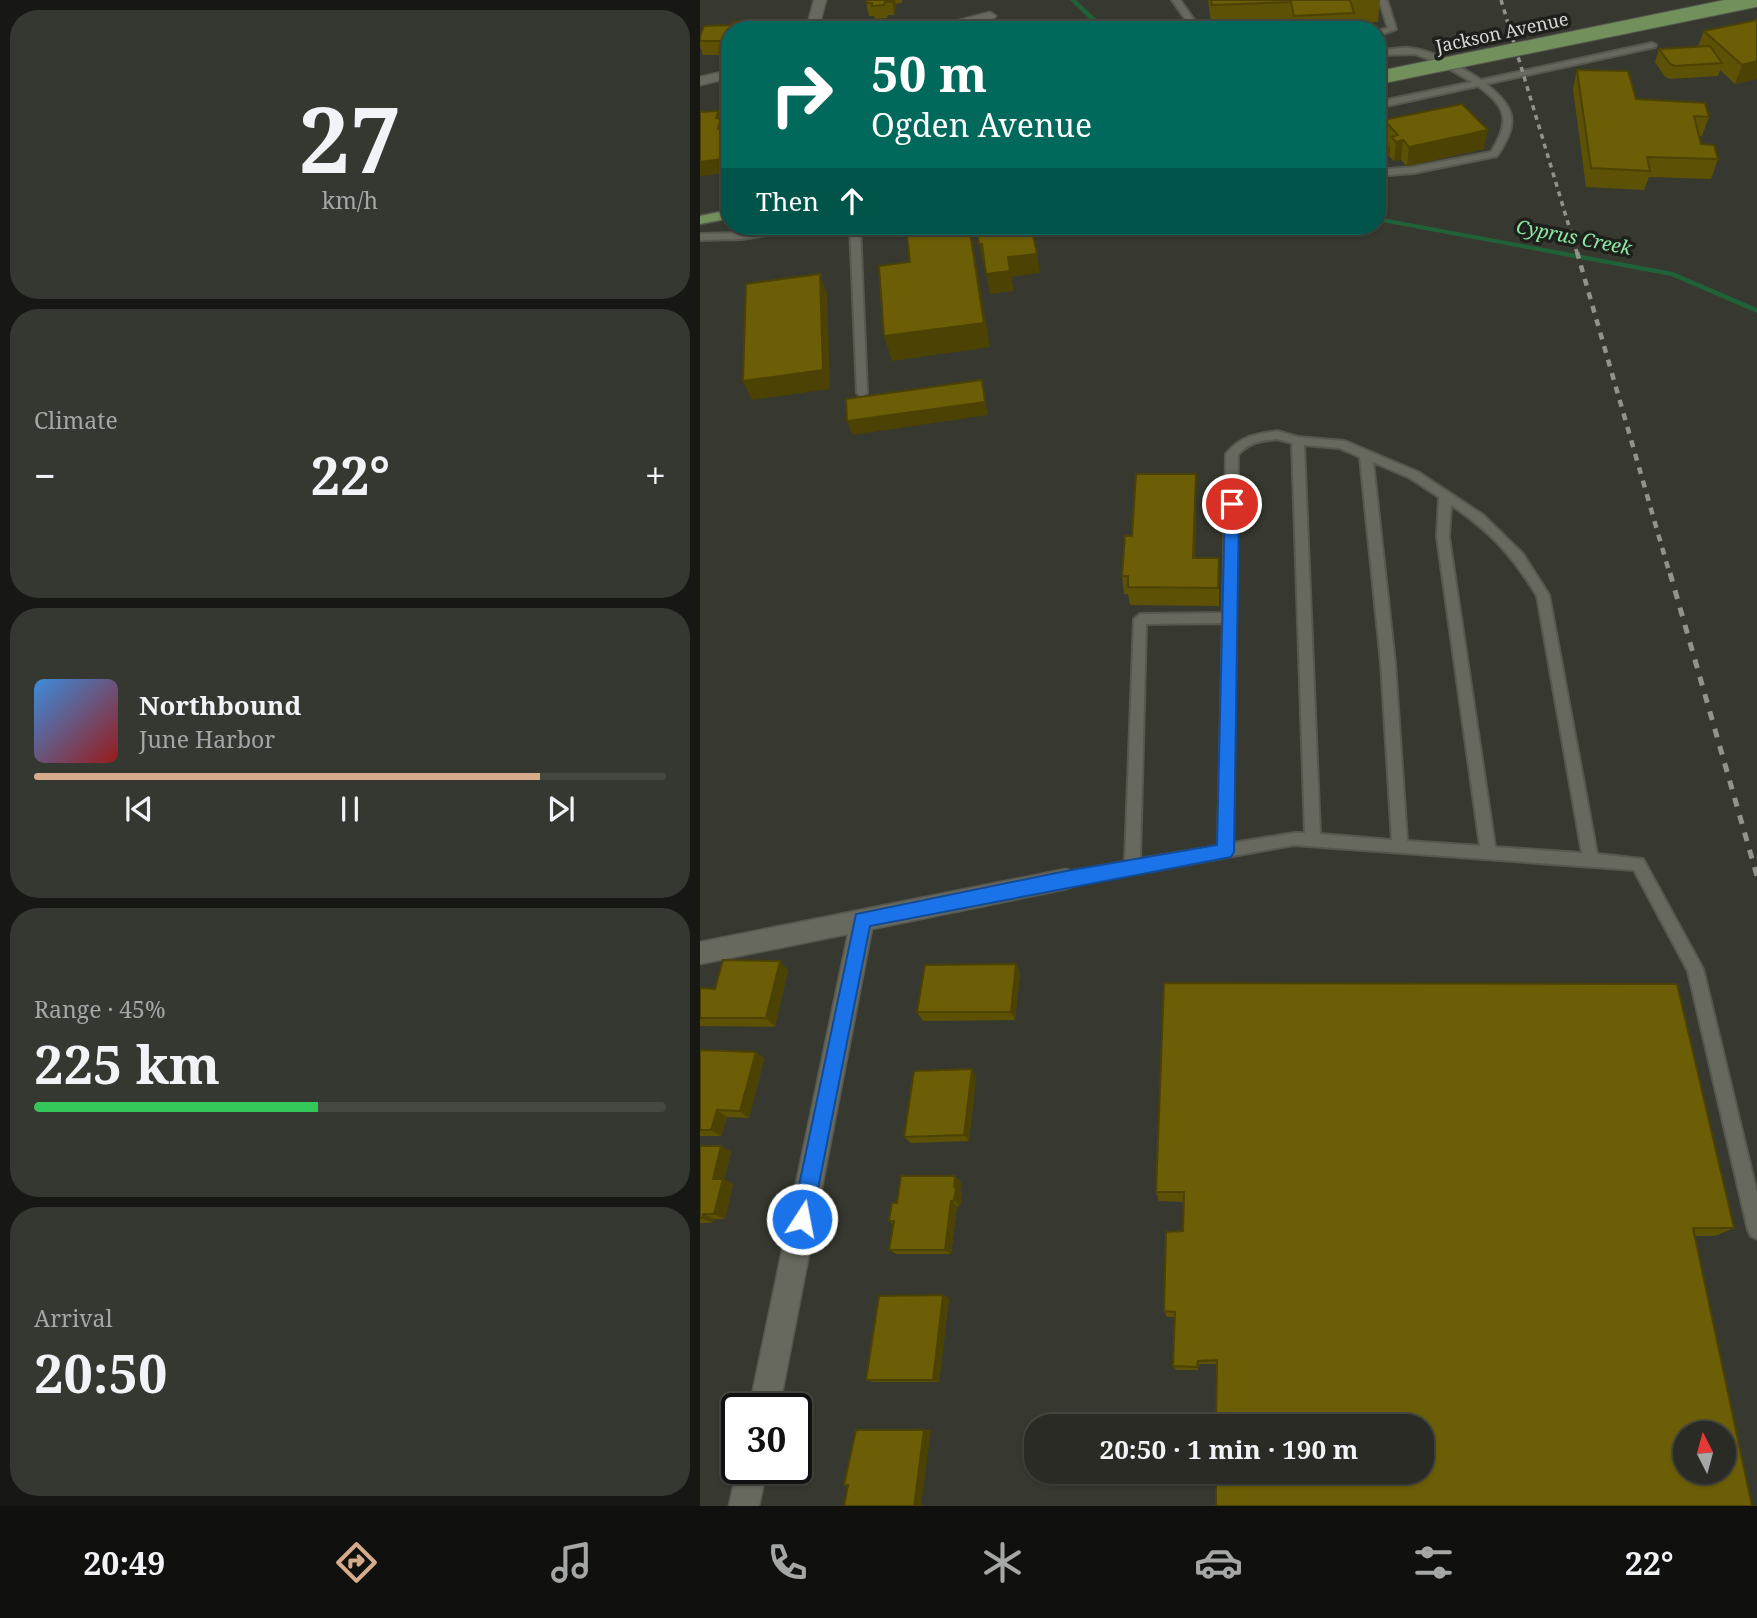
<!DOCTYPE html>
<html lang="en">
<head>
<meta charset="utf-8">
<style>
	:root { --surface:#292b24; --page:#353731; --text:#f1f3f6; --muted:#a5a7a6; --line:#454741; --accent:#d6ab8b }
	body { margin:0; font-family:"Noto Serif",serif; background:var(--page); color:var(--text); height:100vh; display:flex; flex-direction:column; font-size:26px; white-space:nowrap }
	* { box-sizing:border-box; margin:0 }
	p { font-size:23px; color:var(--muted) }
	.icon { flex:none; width:38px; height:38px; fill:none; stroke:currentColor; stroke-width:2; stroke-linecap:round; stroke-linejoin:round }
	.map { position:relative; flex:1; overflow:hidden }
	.side { display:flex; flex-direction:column; gap:10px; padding:10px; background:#171814; width:700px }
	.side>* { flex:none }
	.top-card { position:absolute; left:21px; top:21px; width:665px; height:214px; border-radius:28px; box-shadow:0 2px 5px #0004,0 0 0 2px var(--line); background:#00695c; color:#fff; overflow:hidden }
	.needle { width:46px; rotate:354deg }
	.fabs { position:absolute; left:973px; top:1421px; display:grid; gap:14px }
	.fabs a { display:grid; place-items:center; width:63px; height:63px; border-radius:50%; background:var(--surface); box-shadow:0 2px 5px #0004,0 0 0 2px var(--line); font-size:35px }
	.speed { position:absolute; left:21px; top:1393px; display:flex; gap:14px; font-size:35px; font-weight:700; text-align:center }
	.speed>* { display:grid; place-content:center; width:91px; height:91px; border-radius:50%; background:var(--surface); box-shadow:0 2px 5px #0004,0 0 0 2px var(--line); line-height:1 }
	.speed .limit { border:4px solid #111; border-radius:10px; background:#fff; color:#111 }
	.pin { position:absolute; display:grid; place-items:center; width:60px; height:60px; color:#fff; margin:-30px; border:4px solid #fff; border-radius:50%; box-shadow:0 2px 7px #0007 }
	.me { position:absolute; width:77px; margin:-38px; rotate:11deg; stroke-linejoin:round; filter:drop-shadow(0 0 5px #0008) }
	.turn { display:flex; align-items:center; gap:24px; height:147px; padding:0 35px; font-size:32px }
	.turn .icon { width:91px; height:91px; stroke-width:2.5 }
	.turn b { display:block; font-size:49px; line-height:60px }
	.then { display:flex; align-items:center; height:66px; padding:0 35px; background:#0003; gap:14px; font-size:26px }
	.big { font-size:52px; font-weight:700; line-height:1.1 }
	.side .card { flex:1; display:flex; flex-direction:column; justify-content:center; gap:10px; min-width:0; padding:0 24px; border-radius:28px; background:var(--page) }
	.side .dial { align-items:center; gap:0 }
	.dial b { font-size:91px; line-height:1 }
	.song { display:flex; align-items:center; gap:21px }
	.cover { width:84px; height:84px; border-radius:10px; background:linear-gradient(135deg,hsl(210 70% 55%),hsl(0 70% 35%)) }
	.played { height:7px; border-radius:4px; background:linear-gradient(90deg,var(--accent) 80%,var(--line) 80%) }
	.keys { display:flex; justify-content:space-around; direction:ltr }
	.heat { display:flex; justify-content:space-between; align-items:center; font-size:38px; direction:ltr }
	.charge { height:10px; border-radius:5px; background:linear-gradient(90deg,#34c759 45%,var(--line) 0) }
	.trip { position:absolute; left:324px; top:1414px; width:410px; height:70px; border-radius:28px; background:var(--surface); box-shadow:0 2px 5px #0004,0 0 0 2px var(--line); font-weight:700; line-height:70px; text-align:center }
	.tabs { display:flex; height:112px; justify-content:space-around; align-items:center; background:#10110e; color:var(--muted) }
	.tabs .icon { width:49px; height:49px }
	.tabs .on { color:var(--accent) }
	.tabs b { font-size:32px; color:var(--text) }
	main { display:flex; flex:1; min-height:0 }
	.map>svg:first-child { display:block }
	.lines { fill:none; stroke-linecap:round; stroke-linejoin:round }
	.stream { fill:#1f6238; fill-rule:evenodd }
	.lane-casing { stroke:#565850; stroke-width:4 }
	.street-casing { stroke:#565850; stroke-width:3 }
	.primary-casing { stroke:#565850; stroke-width:3 }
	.lane { fill:#67695f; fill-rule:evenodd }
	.street { fill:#67695f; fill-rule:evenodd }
	.primary { fill:#72905c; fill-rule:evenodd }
	.rail-far2 { stroke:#91938c; stroke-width:3.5; stroke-dasharray:5 5; stroke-linecap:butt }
	.rail-far1 { stroke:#91938c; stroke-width:4.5; stroke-dasharray:7 7; stroke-linecap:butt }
	.rail { stroke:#91938c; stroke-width:5; stroke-dasharray:9 9; stroke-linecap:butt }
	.primary-bridge-casing { stroke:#565850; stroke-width:15; stroke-linecap:butt }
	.primary-bridge { stroke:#72905c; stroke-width:13 }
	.wall { fill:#5d5105 }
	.shaded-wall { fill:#4c4204 }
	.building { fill:#6c5e06; stroke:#4c4204; stroke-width:2; fill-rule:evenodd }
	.route { fill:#1a73e8; stroke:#114b97; stroke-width:2 }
	.labels { text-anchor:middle; stroke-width:7; stroke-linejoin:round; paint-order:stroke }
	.far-street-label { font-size:18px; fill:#d7d9d3; stroke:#1f201b }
	.far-water-label { font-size:19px; font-style:italic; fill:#8de9a8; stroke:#1f201b }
</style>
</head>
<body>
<main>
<section class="side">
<div class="card dial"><b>27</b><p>km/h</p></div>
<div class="card"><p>Climate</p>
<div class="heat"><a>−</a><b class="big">22°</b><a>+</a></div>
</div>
<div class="card">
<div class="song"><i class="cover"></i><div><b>Northbound</b><p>June Harbor</p></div></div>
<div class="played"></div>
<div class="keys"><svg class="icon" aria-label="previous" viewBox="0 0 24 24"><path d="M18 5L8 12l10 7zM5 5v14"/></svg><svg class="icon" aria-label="pause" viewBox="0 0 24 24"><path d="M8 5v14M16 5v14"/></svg><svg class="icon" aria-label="next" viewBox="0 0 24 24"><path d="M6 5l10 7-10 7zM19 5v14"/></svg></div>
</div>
<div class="card"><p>Range · 45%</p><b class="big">225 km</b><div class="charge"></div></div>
<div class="card"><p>Arrival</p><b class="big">20:50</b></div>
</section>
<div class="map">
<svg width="1057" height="1506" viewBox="0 0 1057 1506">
	<rect width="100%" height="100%" fill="#373930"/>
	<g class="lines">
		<!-- stream -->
		<path class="stream" d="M370 0H376L408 30H401Z
			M677 217 973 272 1057 308V313L971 276 677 221Z"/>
		<!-- lane casing -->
		<g class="lane-casing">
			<path id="lane" d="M472 0H480L501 30H493Z
				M679 0H687L696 29 677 36V31L688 28Z
				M952 43 956 45 955 47 786 84C817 109 819 123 797 156L714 173 677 176V170L714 167 791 152C811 121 807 107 778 86L677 108V102L772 82 741 64 715 54 677 55V51C688 50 699 47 710 48 735 51 761 67 781 80Z
				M88 226H110L105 229 42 239 0 240V234L42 233Z
				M150 226H160L167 393 162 397 157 393Z
				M383 226H395L401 230 396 233Z
				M577 431 598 437 645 441 718 472 783 515 823 554 849 595 897 854 943 859 1003 969 1057 1193V1239L1051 1236 1048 1230 988 971 934 870 594 845 366 886 361 884 358 879 361 874 366 872 425 862 434 619 440 614 523 613 526 454C540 436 556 434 577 431ZM577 439 592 443 605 833H594L533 843 538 455C549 442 560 441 577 439ZM604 445 639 448 660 457 681 663 692 840 620 834ZM673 462 710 478 739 497 737 537 780 846 707 841 695 663ZM751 505C790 531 812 555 837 596L882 853 795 847 749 537ZM523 623 518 846 440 859 446 624Z"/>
		</g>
		<!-- street casing -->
		<g class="street-casing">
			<path id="street" d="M114 0H126L118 30H106Z
				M290 12 296 16 294 18 245 30H222Z
				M30 70V78L0 85V77Z
				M366 869 374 872 377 879 374 886 366 889 172 929 79 1409H49L148 934 0 964V942Z
				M37 1468H67L59 1506H29Z"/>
		</g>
		<!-- primary casing -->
		<g class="primary-casing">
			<path id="primary" d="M30 210V218L0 224V216Z"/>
		</g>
		<!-- lane -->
		<use href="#lane" class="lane"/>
		<!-- street -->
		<use href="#street" class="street"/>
		<!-- primary -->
		<use href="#primary" class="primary"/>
		<!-- rail-far2 -->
		<path class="rail-far2" d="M801 0 877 253"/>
		<!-- rail-far1 -->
		<path class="rail-far1" d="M877 252 970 575"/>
		<!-- rail -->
		<path class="rail" d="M970 573 1057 876"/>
		<!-- primary-bridge casing -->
		<g class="primary-bridge-casing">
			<path id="primary-bridge" d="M677 78 1057 0"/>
		</g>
		<!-- primary-bridge -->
		<use href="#primary-bridge" class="primary-bridge"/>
	</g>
	<!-- wall -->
	<path class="wall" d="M167 0H202V3L196 4 194 15H188L187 18 175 19 174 16H169L166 3Z
		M508 0H680L678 22 654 23 653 30H591L590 26 512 29Z
		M1057 20V79L1035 84 1020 70 1018 76 970 79 965 77 955 62 959 49 998 46 1004 31Z
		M43 21 46 30H30V55H3L0 46V37Z
		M877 70 936 99 1009 117 1002 136H999L1001 144 1018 159 1011 179 949 177 944 190 886 187 873 89Z
		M684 120 784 149 707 166 701 160 694 161 689 156 690 148 687 145 689 151 687 165H677V134L682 135Z
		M496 474V493L495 558H519V606L430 605 428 594H424L422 576 432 536Z
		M316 964 320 973 315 1020 223 1021 217 1012Z
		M88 970 75 1027 0 1026V988L15 989Z
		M464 983 1034 1228 1015 1236H995L517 1364H499L498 1370H476L473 1366 475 1317H467L464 1311 483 1231V1202L459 1201 456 1192Z
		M0 1050 56 1052 64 1059 49 1118 27 1117 21 1136H0Z
		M276 1076 269 1141 211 1143 204 1137Z
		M0 1146H21L31 1152 24 1179 33 1184 25 1219H14L12 1223H0Z
		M261 1182 260 1191 262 1193 260 1206H257L251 1254H196L189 1250 193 1224 189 1221 197 1203Z
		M243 1295 249 1298 239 1382H174L166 1380Z"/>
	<!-- shaded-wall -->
	<path class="shaded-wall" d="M192 0H195L196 4 194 15Z
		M43 21 46 30H40Z
		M1057 61V79L1035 84 1042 65Z
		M19 111 24 124 23 126 26 133 18 129 16 118Z
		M788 130 784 149 707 166 709 147Z
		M703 140 701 160 694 161 696 142Z
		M30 158V172L0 176V162Z
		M209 226H221L223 233 212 235Z
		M269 226H270L290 347 192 361 184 336Z
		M279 244H282L286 264H283Z
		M337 254 340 273 311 277 314 291 290 294 286 274 308 257Z
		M120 274 127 294 130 389 52 400 43 381Z
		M282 380 288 415 152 435 147 421Z
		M496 474V493L494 576 493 558Z
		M80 961 88 970 75 1027 66 1018Z
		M316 964 320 973 315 1020 311 1012Z
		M56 1052 64 1059 49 1118 40 1111Z
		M272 1069 276 1076 269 1141 264 1135Z
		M17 1110 27 1117 21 1136 11 1130Z
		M21 1146 31 1152 24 1179 33 1184 25 1219 14 1214 13 1179Z
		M255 1176 261 1182 260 1191 262 1193 260 1206 254 1201V1187Z
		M251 1201 257 1206 251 1254 245 1250Z
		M3 1214 14 1219 12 1223 2 1218Z
		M243 1295 249 1298 239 1382 233 1380Z
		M224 1430H231L221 1506H214Z"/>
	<!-- building -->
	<path class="building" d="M167 0H192L191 2H185L184 5 172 6V3H166Z
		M511 0H650L654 13 594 16 591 2 512 5Z
		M1057 20V61L1042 65 1004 31Z
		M43 21 40 30H30V41H0V37L4 26 32 25 33 22Z
		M293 26V30H270V28Z
		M1010 46 1022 63 975 66 970 64 959 49Z
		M877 70 928 71 936 99 1005 103 1009 117 994 116 1001 144 1014 145 1018 159 947 157 950 171 891 168Z
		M762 104 788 130 709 147 703 140 696 142 692 137 698 135 684 120Z
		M19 111 16 118 21 119 18 129 30 128V158L0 162V112Z
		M677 134 685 135 689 151H677Z
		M218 226H269L284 323 184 336 179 266 210 262 207 234 219 233Z
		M276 226H324L327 236 333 235 337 254 308 257 310 271 286 274 282 244H279Z
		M120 274 123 370 43 381 46 284Z
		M282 380 285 402 147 421 146 399Z
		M436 474H496L493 558H519L518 588 428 587V576H422L425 536H432Z
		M23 960 80 961 66 1018H0V988L15 989Z
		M316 964 311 1012H217L225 965Z
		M464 983 977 984 1034 1228H993L1052 1506H516V1472H721V1426H516L517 1360 498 1361 497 1367 473 1366 475 1312 464 1311 466 1232 483 1231 484 1192H456ZM985 1433H1024V1472H985Z
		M0 1050 56 1052 40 1111 17 1110 11 1130H0Z
		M272 1069 264 1135 204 1137 214 1071Z
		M0 1146H21L13 1179H23L14 1214H3L2 1218H0Z
		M201 1176H255L254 1187 256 1188 254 1201H251L245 1250H189L194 1221H189L192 1203H197Z
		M243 1295 233 1380H166L179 1296Z
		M156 1430H224L214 1506H144L148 1485H144Z"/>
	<!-- route -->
	<path class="route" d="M532 499 539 504 534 852 531 857 170 926 112 1219 109 1226 102 1229 95 1226 92 1219 156 914 366 871 517 845 525 504Z"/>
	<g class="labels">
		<!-- far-street labels -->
		<g class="far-street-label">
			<text transform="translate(802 33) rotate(-12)" y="6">Jackson Avenue</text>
		</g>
		<!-- far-water labels -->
		<g class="far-water-label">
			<text transform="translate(874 237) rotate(11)" y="7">Cyprus Creek</text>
		</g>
	</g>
</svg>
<div class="fabs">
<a><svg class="needle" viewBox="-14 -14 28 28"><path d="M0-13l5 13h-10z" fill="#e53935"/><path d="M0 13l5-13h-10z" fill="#a5a7a6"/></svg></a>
</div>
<div class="speed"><div class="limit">30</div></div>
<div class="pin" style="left:532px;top:504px;background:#d93025"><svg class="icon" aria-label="arrive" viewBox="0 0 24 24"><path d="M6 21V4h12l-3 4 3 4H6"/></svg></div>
<svg class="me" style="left:102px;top:1219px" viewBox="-20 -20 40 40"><circle r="17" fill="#1a73e8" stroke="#fff" stroke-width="3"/><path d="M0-11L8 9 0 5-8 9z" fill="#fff"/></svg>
<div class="trip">20:50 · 1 min · 190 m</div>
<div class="top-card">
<div class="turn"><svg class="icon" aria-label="right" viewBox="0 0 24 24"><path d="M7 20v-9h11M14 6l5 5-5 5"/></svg><div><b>50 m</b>Ogden Avenue</div></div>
<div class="then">Then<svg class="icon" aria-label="ahead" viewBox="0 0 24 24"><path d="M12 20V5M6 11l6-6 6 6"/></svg></div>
</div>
</div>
</main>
<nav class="tabs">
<b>20:49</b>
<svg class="icon on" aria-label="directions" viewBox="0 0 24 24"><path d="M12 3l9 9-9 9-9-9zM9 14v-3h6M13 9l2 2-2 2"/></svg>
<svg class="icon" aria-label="music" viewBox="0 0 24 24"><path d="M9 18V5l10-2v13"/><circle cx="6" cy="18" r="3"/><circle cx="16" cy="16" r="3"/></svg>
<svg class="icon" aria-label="phone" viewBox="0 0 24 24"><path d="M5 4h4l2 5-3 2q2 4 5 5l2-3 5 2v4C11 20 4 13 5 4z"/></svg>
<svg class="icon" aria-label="climate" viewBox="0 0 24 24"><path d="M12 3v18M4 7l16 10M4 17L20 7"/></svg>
<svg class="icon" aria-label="car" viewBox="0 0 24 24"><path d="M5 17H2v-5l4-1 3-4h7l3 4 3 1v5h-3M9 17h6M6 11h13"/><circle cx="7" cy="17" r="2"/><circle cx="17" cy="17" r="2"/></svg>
<svg class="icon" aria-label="filters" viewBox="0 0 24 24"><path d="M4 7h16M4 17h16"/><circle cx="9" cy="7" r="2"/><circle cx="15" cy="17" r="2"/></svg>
<b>22°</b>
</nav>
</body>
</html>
